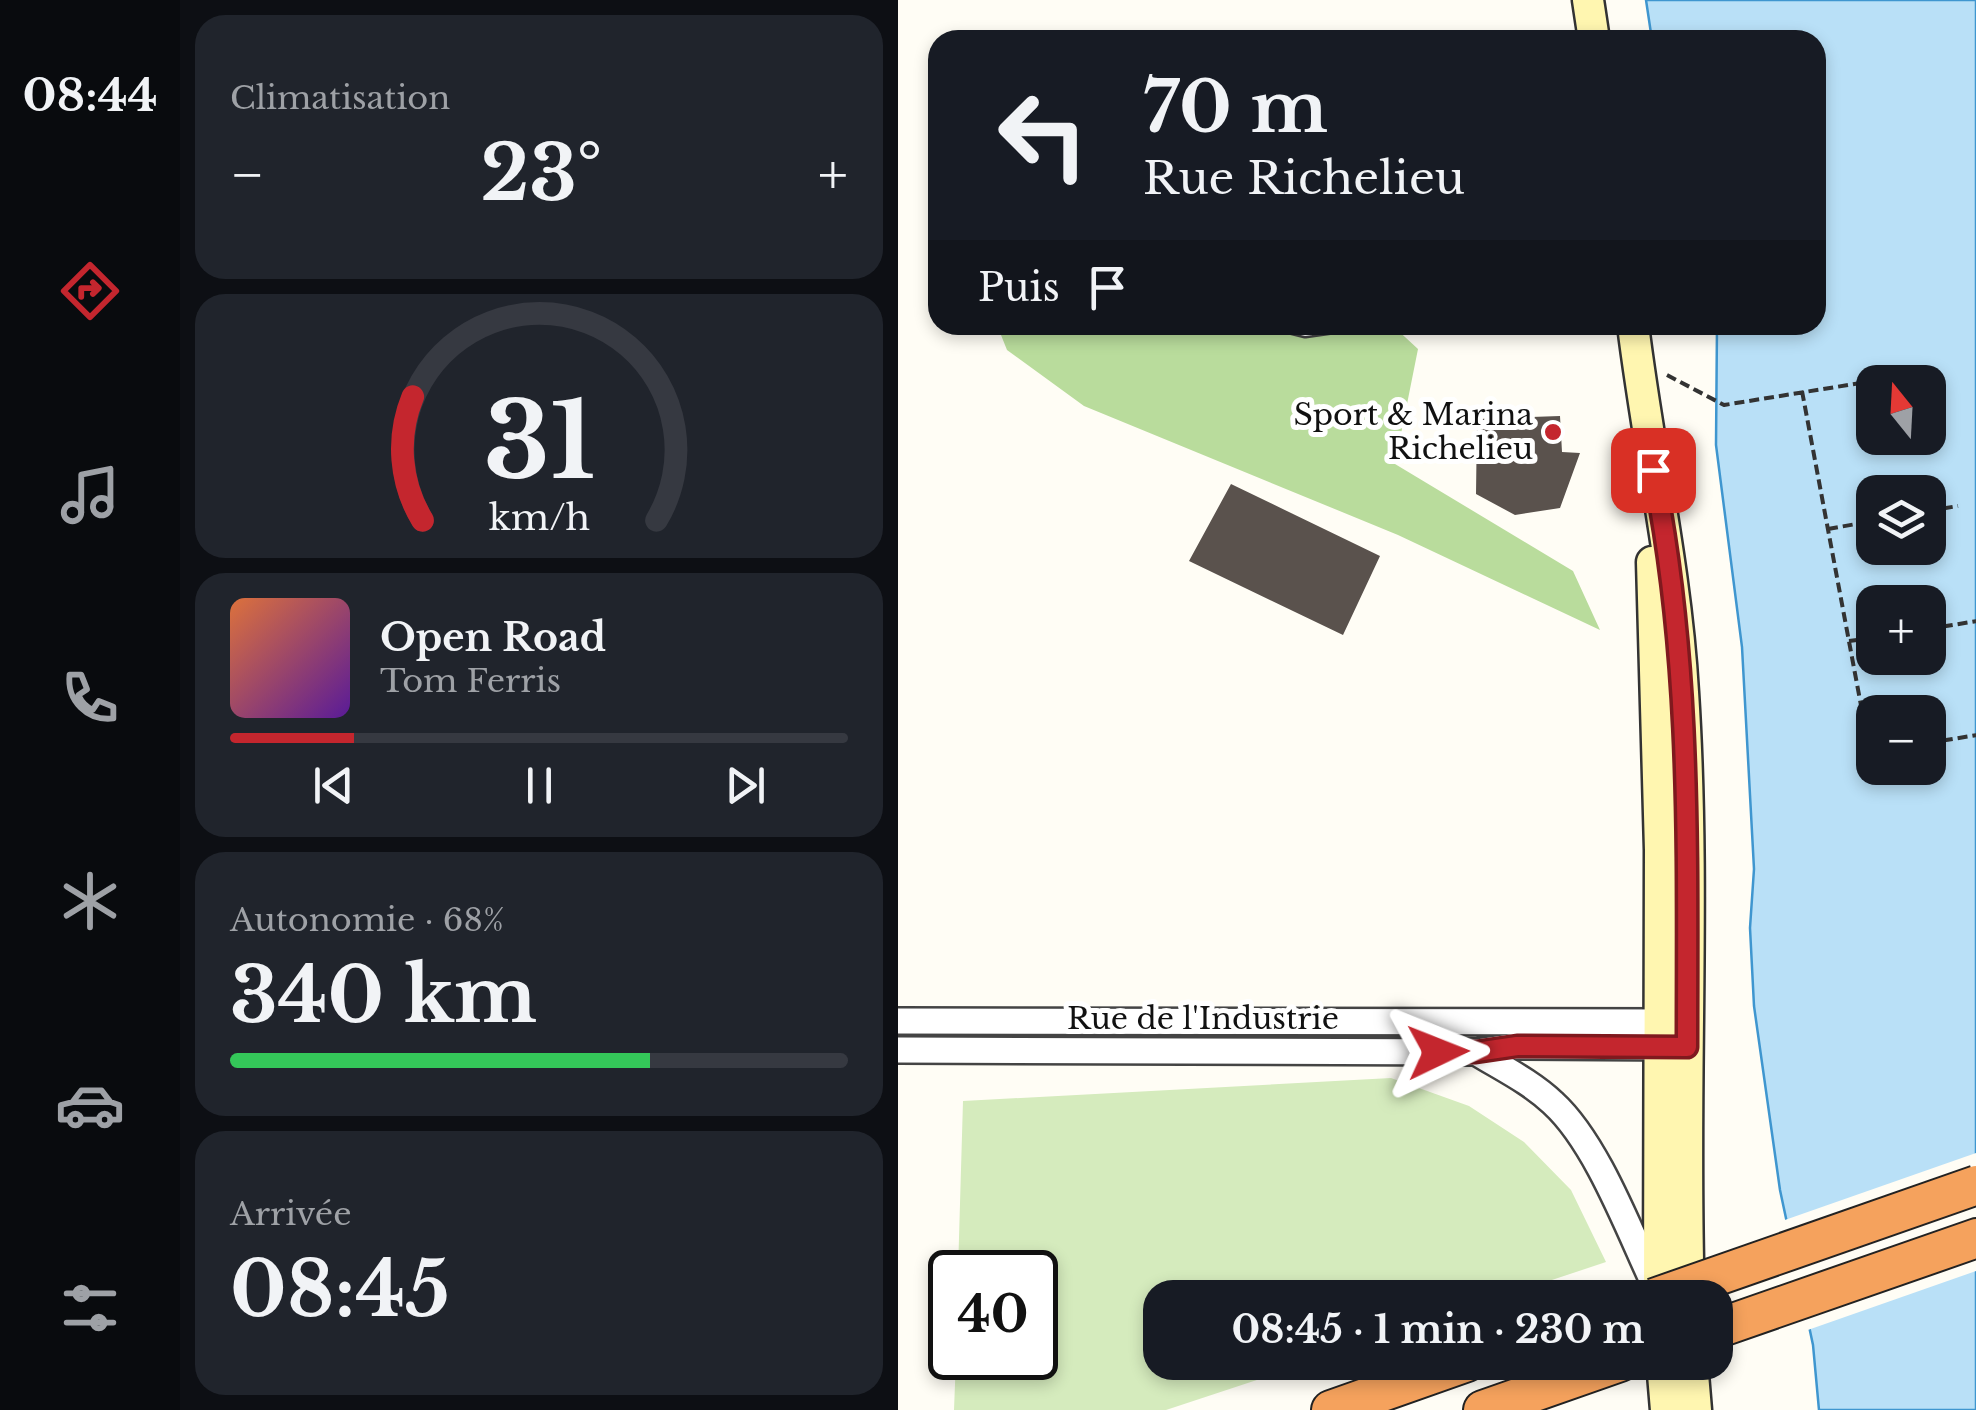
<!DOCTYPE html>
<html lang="fr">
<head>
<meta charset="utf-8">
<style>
	:root { --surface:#171b24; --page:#20242c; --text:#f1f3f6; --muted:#9ea1a6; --line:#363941; --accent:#c4262e }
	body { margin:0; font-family:"Libre Baskerville",serif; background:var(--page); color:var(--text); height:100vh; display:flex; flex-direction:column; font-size:38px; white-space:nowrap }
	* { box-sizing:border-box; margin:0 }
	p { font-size:32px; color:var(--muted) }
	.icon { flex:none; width:55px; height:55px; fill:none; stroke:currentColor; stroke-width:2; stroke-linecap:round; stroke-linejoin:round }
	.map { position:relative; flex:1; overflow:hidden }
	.details { display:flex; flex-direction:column; gap:15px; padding:15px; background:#0d0f14; width:718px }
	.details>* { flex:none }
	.top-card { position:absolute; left:30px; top:30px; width:898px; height:305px; border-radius:30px; box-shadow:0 5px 15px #0003; background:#171b24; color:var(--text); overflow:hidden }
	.needle { width:65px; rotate:342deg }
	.buttons { position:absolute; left:958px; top:365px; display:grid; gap:20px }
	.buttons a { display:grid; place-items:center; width:90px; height:90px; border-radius:20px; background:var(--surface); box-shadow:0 5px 15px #0003; font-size:50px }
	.speed { position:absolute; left:30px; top:1250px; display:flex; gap:20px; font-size:50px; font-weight:700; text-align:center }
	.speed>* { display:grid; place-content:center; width:130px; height:130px; border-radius:50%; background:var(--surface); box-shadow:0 5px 15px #0003; line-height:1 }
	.speed .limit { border:5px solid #111; border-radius:15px; background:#fff; color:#111 }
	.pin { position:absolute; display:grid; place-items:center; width:85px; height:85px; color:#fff; margin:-42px; border-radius:20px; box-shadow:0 5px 15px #0006 }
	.me { position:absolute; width:110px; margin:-55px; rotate:88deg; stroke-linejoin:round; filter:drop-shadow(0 0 8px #0008) }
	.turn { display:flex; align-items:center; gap:35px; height:210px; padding:0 50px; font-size:45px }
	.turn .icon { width:130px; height:130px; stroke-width:2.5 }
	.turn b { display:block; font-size:70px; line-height:85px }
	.then { display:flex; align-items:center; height:95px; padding:0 50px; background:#0003; gap:20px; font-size:38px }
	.big { font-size:75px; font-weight:700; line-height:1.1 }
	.details .tile { flex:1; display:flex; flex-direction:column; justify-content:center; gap:15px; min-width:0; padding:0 35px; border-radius:30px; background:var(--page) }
	.details .dial { align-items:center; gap:0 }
	.dial svg { height:260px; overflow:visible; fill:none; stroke:var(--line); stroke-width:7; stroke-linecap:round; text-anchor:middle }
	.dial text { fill:var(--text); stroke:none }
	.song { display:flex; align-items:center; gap:30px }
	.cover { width:120px; height:120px; border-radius:15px; background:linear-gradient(135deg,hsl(20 70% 55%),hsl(270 70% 35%)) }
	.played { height:10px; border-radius:5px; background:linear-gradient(90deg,var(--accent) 20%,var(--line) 20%) }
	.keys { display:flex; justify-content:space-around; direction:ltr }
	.heat { display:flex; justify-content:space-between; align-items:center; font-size:55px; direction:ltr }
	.charge { height:15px; border-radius:8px; background:linear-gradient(90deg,#34c759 68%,var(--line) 0) }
	.trip { position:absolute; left:245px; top:1280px; width:590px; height:100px; border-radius:30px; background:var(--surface); box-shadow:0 5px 15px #0003; font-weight:700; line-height:100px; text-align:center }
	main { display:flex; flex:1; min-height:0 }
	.menu { display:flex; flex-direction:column; width:180px; justify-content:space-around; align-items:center; background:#090b0e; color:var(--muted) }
	.menu .icon { width:70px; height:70px }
	.menu .selected { color:var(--accent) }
	.menu b { font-size:45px; color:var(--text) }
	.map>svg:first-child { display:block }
	.green { fill:#d5ebbd }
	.forest { fill:#b9dc9c }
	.water { fill:#b9e0f7; stroke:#3f96cf; stroke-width:2.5; fill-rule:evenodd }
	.pier { fill:#fffdf5 }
	.building { fill:#5a524d }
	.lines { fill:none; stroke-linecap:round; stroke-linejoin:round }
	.service-casing { stroke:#444; stroke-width:15 }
	.tertiary-casing { stroke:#444; stroke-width:30 }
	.secondary-casing { stroke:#333; stroke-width:35 }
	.motorway-casing { stroke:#222; stroke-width:42 }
	.path { stroke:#333; stroke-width:4; stroke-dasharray:10 5; stroke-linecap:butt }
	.service { stroke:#fff; stroke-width:10 }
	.tertiary { stroke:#fff; stroke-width:25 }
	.secondary { stroke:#fff6b0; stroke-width:30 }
	.motorway { stroke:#f5a25d; stroke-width:38 }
	.motorway-bridge-casing { stroke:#222; stroke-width:42; stroke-linecap:butt }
	.motorway-bridge { stroke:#f5a25d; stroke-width:38 }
	.route-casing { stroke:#7f191e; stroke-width:25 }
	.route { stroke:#c4262e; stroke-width:18 }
	.poi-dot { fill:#c4262e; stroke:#fff; stroke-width:4 }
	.labels { text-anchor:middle; stroke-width:10; stroke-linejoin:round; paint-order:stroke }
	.poi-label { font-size:30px; fill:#111; stroke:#fff; text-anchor:end }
	.street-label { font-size:30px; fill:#111; stroke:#fff }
</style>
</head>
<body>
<main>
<nav class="menu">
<b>08:44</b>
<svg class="icon selected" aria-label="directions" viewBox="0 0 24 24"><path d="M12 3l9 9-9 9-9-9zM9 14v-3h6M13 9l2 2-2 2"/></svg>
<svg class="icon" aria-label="music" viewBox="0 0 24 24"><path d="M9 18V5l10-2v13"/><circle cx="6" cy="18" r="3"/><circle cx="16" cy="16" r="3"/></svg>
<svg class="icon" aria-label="phone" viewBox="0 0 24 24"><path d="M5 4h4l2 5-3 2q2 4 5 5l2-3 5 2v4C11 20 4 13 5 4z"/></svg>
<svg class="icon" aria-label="climate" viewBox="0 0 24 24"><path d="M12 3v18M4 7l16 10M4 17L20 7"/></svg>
<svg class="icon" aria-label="car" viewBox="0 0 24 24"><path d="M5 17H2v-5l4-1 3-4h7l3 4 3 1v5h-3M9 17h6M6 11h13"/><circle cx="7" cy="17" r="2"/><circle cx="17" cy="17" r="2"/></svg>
<svg class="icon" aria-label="filters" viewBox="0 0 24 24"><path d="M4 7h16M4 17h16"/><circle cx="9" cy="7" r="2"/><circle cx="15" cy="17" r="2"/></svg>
</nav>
<section class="details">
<div class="tile"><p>Climatisation</p>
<div class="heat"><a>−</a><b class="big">23°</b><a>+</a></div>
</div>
<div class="tile dial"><svg viewBox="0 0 100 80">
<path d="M14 69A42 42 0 1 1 86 69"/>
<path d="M14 69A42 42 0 0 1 11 31" stroke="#c4262e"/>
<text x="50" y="56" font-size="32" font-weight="700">31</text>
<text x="50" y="72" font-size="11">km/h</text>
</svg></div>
<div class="tile">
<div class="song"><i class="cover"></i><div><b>Open Road</b><p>Tom Ferris</p></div></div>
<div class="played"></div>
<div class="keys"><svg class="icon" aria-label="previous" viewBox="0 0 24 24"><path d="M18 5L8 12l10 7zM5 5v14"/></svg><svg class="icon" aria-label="pause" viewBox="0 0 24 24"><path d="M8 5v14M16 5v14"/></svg><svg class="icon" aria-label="next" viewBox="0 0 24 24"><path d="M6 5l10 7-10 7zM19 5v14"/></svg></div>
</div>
<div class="tile"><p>Autonomie · 68%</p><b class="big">340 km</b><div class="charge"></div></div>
<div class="tile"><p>Arrivée</p><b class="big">08:45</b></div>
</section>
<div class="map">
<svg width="1079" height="1410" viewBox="0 0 1079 1410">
	<rect width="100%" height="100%" fill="#fffdf5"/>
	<!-- green -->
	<path class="green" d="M493 1078 571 1106 626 1142 673 1190 708 1262 603 1297 262 1298V1362L410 1363 268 1410H56L58 1358H138V1272H60L65 1101Z"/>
	<!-- forest -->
	<path class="forest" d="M99 325H494L520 349 497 464 675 571 702 630 500 535 186 406 109 350Z"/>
	<!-- water -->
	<path class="water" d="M748 0H1078V1410H921L915 1345 882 1190 856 1006 852 928 856 869 844 647 818 445 819 325H918V40H754ZM975 382H1030V438H975ZM975 492H1030V548H975ZM975 602H1030V658H975ZM975 712H1030V768H975Z"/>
	<!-- pier -->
	<path class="pier" d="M1078 1153V1271L907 1331 884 1221Z"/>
	<!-- building -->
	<path class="building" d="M662 416 664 452 682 453 662 508 617 515 578 494 579 419Z
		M333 484 482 556 445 635 291 561Z"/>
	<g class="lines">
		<!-- service casing -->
		<g class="service-casing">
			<path id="service" d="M383 325 407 331 449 325"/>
		</g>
		<!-- tertiary casing -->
		<g class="tertiary-casing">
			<path id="tertiary" d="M0 1021 779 1022
				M0 1050 578 1052 619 1046 780 1047
				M578 1052C604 1068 633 1082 655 1103 700 1144 733 1236 760 1292"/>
		</g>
		<!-- secondary casing -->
		<g class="secondary-casing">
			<path id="secondary" d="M690 0 696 40
				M735 325C750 448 778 569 785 692 798 894 784 1096 791 1298
				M754 562 762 850 761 1298
				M764 1362 768 1410
				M794 1362 798 1410"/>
		</g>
		<!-- motorway casing -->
		<g class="motorway-casing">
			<path id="motorway" d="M818 1329 1079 1238
				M433 1410 569 1362
				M585 1410 722 1362"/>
		</g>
		<!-- path -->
		<path class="path" d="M769 375 826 405 1037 371
			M904 391 977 780
			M1030 511 1060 506
			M930 529 975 521
			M1030 629 1079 621
			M951 641 975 638
			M1030 743 1079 735"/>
		<!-- service -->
		<use href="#service" class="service"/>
		<!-- tertiary -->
		<use href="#tertiary" class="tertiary"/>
		<!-- secondary -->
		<use href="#secondary" class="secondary"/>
		<!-- motorway -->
		<use href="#motorway" class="motorway"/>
		<!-- motorway-bridge casing -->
		<g class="motorway-bridge-casing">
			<path id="motorway-bridge" d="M756 1298 1079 1185"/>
		</g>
		<!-- motorway-bridge -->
		<use href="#motorway-bridge" class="motorway-bridge"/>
	</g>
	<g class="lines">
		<!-- route casing -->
		<g class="route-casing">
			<path id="route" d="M540 1052H578L619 1046 789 1047C789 853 794 661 755 470"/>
		</g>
		<!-- route -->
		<use href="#route" class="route"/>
	</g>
	<!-- markers -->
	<circle class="poi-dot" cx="655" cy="432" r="10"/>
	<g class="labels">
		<!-- poi labels -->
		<g class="poi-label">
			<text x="635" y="425">Sport &amp; Marina<tspan x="635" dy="34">Richelieu</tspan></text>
		</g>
		<!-- street labels -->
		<g class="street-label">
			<text x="305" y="1029">Rue de l'Industrie</text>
		</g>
	</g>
</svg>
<div class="buttons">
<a><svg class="needle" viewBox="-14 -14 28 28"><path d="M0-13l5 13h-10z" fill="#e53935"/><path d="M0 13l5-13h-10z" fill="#9ea1a6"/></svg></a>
<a><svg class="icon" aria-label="layers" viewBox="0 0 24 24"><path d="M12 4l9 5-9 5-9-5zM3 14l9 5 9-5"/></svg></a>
<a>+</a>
<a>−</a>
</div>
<div class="speed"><div class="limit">40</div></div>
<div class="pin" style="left:755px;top:470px;background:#d93025"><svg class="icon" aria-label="arrive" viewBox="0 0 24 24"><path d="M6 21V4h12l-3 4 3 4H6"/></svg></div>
<svg class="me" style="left:540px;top:1052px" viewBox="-20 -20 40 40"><path d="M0-17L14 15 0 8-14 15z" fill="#c4262e" stroke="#fff" stroke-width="4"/></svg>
<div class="trip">08:45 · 1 min · 230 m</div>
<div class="top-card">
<div class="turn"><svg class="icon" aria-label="left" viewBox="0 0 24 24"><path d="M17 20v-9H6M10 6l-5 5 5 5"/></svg><div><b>70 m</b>Rue Richelieu</div></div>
<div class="then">Puis<svg class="icon" aria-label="arrive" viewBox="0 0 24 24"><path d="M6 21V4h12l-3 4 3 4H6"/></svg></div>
</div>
</div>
</main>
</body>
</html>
